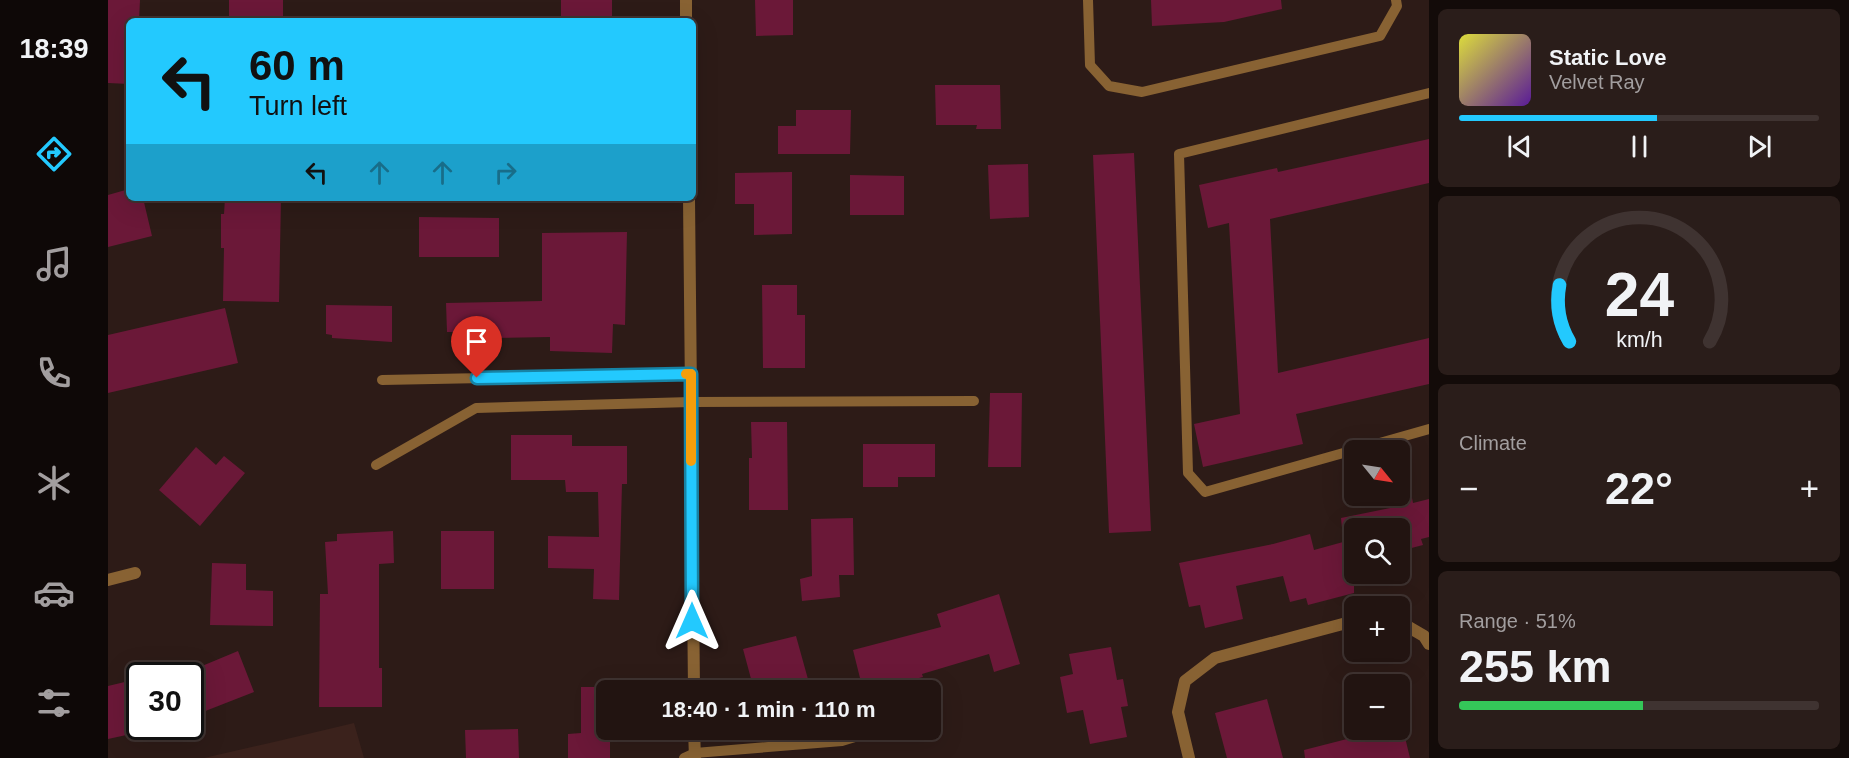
<!DOCTYPE html>
<html lang="en">
<head>
<meta charset="utf-8">
<style>
	:root { --surface:#221411; --page:#2a1d1a; --text:#f1f3f6; --muted:#a29e9f; --line:#3f3331; --accent:#23c9fe }
	body { margin:0; font-family:Arial,sans-serif; background:var(--page); color:var(--text); height:100vh; display:flex; flex-direction:column; font-size:22px; white-space:nowrap }
	* { box-sizing:border-box; margin:0 }
	p { font-size:20px; color:var(--muted) }
	.icon { flex:none; width:33px; height:33px; fill:none; stroke:currentColor; stroke-width:2; stroke-linecap:round; stroke-linejoin:round }
	.map { position:relative; flex:1; overflow:hidden }
	.details { display:flex; flex-direction:column; gap:9px; padding:9px; background:#130b09; width:420px }
	.details>* { flex:none }
	.guide { position:absolute; left:18px; top:18px; width:570px; height:183px; border-radius:9px; box-shadow:0 6px 24px #0002,0 0 0 2px var(--line); background:#23c9fe; color:#111; overflow:hidden }
	.needle { width:39px; rotate:120deg }
	.controls { position:absolute; left:1236px; top:440px; display:grid; gap:12px }
	.controls a { display:grid; place-items:center; width:66px; height:66px; border-radius:9px; background:var(--surface); box-shadow:0 6px 24px #0002,0 0 0 2px var(--line); font-size:30px }
	.speed { position:absolute; left:18px; top:662px; display:flex; gap:12px; font-size:30px; font-weight:700; text-align:center }
	.speed>* { display:grid; place-content:center; width:78px; height:78px; border-radius:50%; background:var(--surface); box-shadow:0 6px 24px #0002,0 0 0 2px var(--line); line-height:1 }
	.speed .limit { border:3px solid #111; border-radius:9px; background:#fff; color:#111 }
	.pin { position:absolute; display:grid; place-items:center; width:51px; height:51px; color:#fff; margin:-62px -26px; border-radius:50% 50% 50% 0; rotate:-45deg; box-shadow:0 0 6px #0007 }
	.pin .icon { rotate:45deg }
	.me { position:absolute; width:66px; margin:-33px; rotate:0deg; stroke-linejoin:round; filter:drop-shadow(0 0 4px #0008) }
	.turn { display:flex; align-items:center; gap:21px; height:126px; padding:0 24px; font-size:27px }
	.turn .icon { width:78px; height:78px; stroke-width:2.5 }
	.turn b { display:block; font-size:42px; line-height:51px }
	.lanes { display:flex; align-items:center; height:57px; padding:0 24px; background:#0003; justify-content:center; gap:30px; direction:ltr }
	.lanes .off { opacity:.35 }
	.big { font-size:45px; font-weight:700; line-height:1.1 }
	.details .card { flex:1; display:flex; flex-direction:column; justify-content:center; gap:9px; min-width:0; padding:0 21px; border-radius:9px; background:var(--page) }
	.details .dial { align-items:center; gap:0 }
	.dial svg { height:156px; overflow:visible; fill:none; stroke:var(--line); stroke-width:7; stroke-linecap:round; text-anchor:middle }
	.dial text { fill:var(--text); stroke:none }
	.song { display:flex; align-items:center; gap:18px }
	.cover { width:72px; height:72px; border-radius:9px; background:linear-gradient(135deg,hsl(60 70% 55%),hsl(270 70% 35%)) }
	.played { height:6px; border-radius:3px; background:linear-gradient(90deg,var(--accent) 55%,var(--line) 55%) }
	.keys { display:flex; justify-content:space-around; direction:ltr }
	.heat { display:flex; justify-content:space-between; align-items:center; font-size:33px; direction:ltr }
	.charge { height:9px; border-radius:4px; background:linear-gradient(90deg,#34c759 51%,var(--line) 0) }
	.trip { position:absolute; left:488px; top:680px; width:345px; height:60px; border-radius:9px; background:var(--surface); box-shadow:0 6px 24px #0002,0 0 0 2px var(--line); font-weight:700; line-height:60px; text-align:center }
	main { display:flex; flex:1; min-height:0 }
	.tab-bar { display:flex; flex-direction:column; width:108px; justify-content:space-around; align-items:center; background:#0e0807; color:var(--muted) }
	.tab-bar .icon { width:42px; height:42px }
	.tab-bar .current { color:var(--accent) }
	.tab-bar b { font-size:27px; color:var(--text) }
	.map>svg:first-child { display:block }
	.built { fill:#3b221c }
	.building { fill:#6b1838 }
	.lines { fill:none; stroke-linecap:round; stroke-linejoin:round }
	.service { stroke:#886233; stroke-width:10 }
	.minor { stroke:#886233; stroke-width:12 }
	.route-casing { stroke:#1783a5; stroke-width:15 }
	.route { stroke:#23c9fe; stroke-width:10 }
	.slow { stroke:#f59e0b; stroke-width:10 }
</style>
</head>
<body>
<main>
<nav class="tab-bar">
<b>18:39</b>
<svg class="icon current" aria-label="directions" viewBox="0 0 24 24"><path d="M12 3l9 9-9 9-9-9zM9 14v-3h6M13 9l2 2-2 2"/></svg>
<svg class="icon" aria-label="music" viewBox="0 0 24 24"><path d="M9 18V5l10-2v13"/><circle cx="6" cy="18" r="3"/><circle cx="16" cy="16" r="3"/></svg>
<svg class="icon" aria-label="phone" viewBox="0 0 24 24"><path d="M5 4h4l2 5-3 2q2 4 5 5l2-3 5 2v4C11 20 4 13 5 4z"/></svg>
<svg class="icon" aria-label="climate" viewBox="0 0 24 24"><path d="M12 3v18M4 7l16 10M4 17L20 7"/></svg>
<svg class="icon" aria-label="car" viewBox="0 0 24 24"><path d="M5 17H2v-5l4-1 3-4h7l3 4 3 1v5h-3M9 17h6M6 11h13"/><circle cx="7" cy="17" r="2"/><circle cx="17" cy="17" r="2"/></svg>
<svg class="icon" aria-label="filters" viewBox="0 0 24 24"><path d="M4 7h16M4 17h16"/><circle cx="9" cy="7" r="2"/><circle cx="15" cy="17" r="2"/></svg>
</nav>
<div class="map">
<svg width="1321" height="758" viewBox="0 0 1321 758">
	<rect width="100%" height="100%" fill="#2d1b17"/>
	<!-- built -->
	<path class="built" d="M246 723 256 758H96L166 742Z"/>
	<!-- building -->
	<path class="building" d="M0 0H32L31 21H21V84L0 83Z
		M121 0H175V21H121Z
		M453 0H504V21H453Z
		M647 0H685V35L648 36Z
		M1043 0H1173L1174 9 1116 22 1044 26Z
		M827 85H892L893 129H868L869 125H828Z
		M688 110H743L742 154H670V126H688Z
		M1321 139V183L1162 219 1170 373 1321 338V384L1188 414 1195 444 1095 467 1086 424 1132 414 1121 223 1100 228 1091 185 1169 168 1170 172Z
		M1026 153 1043 531 1001 533 985 155Z
		M920 164 921 217 882 219 880 165Z
		M684 172V234L646 235V204H627V173Z
		M742 175 796 176V215H742Z
		M21 189V198H35L44 236 0 247V195Z
		M117 198H173L171 302 115 301 116 248H113V214H116Z
		M311 217 391 218V257H311Z
		M519 232 517 325 505 324 504 353 442 351V337L384 338V335H346V332H339L338 303 434 301V233Z
		M654 285H689V315H697V368H655Z
		M218 305 284 306V342L224 338V335L218 334Z
		M117 308 130 363 0 393V335Z
		M882 393H914L913 467H880Z
		M643 422H679L680 510H641V458H644Z
		M403 435H464V446H519V484H514L511 600 485 599 486 569 440 568V536L491 537 490 492H458L457 480H403Z
		M755 444H827V477H790V487H755Z
		M88 447 108 465 116 456 137 473 92 526 51 490Z
		M1301 483 1305 503 1321 499V537L1313 539 1315 545 1292 551V528H1234L1233 518 1292 506V484Z
		M745 518 746 575H731L732 597 694 601 692 579 704 576 703 519Z
		M285 531 286 563 271 564V668H274V707H211L212 594H220L217 542 229 541V534Z
		M333 531H386V589H333Z
		M1202 534 1206 550 1246 539V593L1200 605 1198 598 1182 602 1175 576 1128 586 1135 619 1097 628 1092 605 1081 607 1071 563 1165 544Z
		M104 563 138 564V590L165 591V626L102 625Z
		M891 594 912 664 886 672 881 654 814 674 815 677 764 690H755L745 650 833 627 829 614Z
		M688 636 703 690H646L635 649Z
		M1003 647 1009 680 1015 679 1020 706 1013 707 1019 737 982 744 975 710 959 713 952 677 965 674 961 654Z
		M130 651 146 692 82 717V677L96 671 94 666Z
		M25 680 32 709V726H36L37 731 0 739V686Z
		M473 687H501V690H498V729H502V758H460V734L473 733Z
		M1159 699 1175 758H1119L1107 713Z
		M410 729 411 758H358L357 730Z
		M1237 729H1295L1302 758H1197L1196 750 1239 739Z"/>
	<g class="lines">
		<!-- service -->
		<path class="service" d="M980 0 982 65 1001 86 1034 92 1272 36 1289 6 1288 0
			M274 380 583 374
			M1246 450 1097 492 1080 473 1071 154 1321 93
			M1247 450 1321 429
			M268 465 368 408 583 402 866 401
			M822 714 825 713
			M576 758 587 753 734 741 773 729"/>
		<!-- minor -->
		<path class="minor" d="M578 0V21
			M581 198 586 690
			M0 580 27 573
			M1292 622 1316 636 1321 644
			M586 729 587 758
			M1081 758 1070 712 1077 681 1107 658 1246 621"/>
	</g>
	<g class="lines">
		<!-- route casing -->
		<g class="route-casing">
			<path id="route" d="M369 378 583 374 584 621"/>
		</g>
		<!-- route -->
		<use href="#route" class="route"/>
		<!-- slow -->
		<path class="slow" d="M578 374H583V461"/>
	</g>
</svg>
<div class="controls">
<a><svg class="needle" viewBox="-14 -14 28 28"><path d="M0-13l5 13h-10z" fill="#e53935"/><path d="M0 13l5-13h-10z" fill="#a29e9f"/></svg></a>
<a><svg class="icon" aria-label="search" viewBox="0 0 24 24"><circle cx="10" cy="10" r="6"/><path d="M15 15l6 6"/></svg></a>
<a>+</a>
<a>−</a>
</div>
<div class="speed"><div class="limit">30</div></div>
<div class="pin" style="left:369px;top:378px;background:#d93025"><svg class="icon" aria-label="arrive" viewBox="0 0 24 24"><path d="M6 21V4h12l-3 4 3 4H6"/></svg></div>
<svg class="me" style="left:584px;top:621px" viewBox="-20 -20 40 40"><path d="M0-17L14 15 0 8-14 15z" fill="#23c9fe" stroke="#fff" stroke-width="4"/></svg>
<div class="trip">18:40 · 1 min · 110 m</div>
<div class="guide">
<div class="turn"><svg class="icon" aria-label="left" viewBox="0 0 24 24"><path d="M17 20v-9H6M10 6l-5 5 5 5"/></svg><div><b>60 m</b>Turn left</div></div>
<div class="lanes"><svg class="icon" aria-label="left" viewBox="0 0 24 24"><path d="M17 20v-9H6M10 6l-5 5 5 5"/></svg><svg class="icon off" aria-label="ahead" viewBox="0 0 24 24"><path d="M12 20V5M6 11l6-6 6 6"/></svg><svg class="icon off" aria-label="ahead" viewBox="0 0 24 24"><path d="M12 20V5M6 11l6-6 6 6"/></svg><svg class="icon off" aria-label="right" viewBox="0 0 24 24"><path d="M7 20v-9h11M14 6l5 5-5 5"/></svg></div>
</div>
</div>
<section class="details">
<div class="card">
<div class="song"><i class="cover"></i><div><b>Static Love</b><p>Velvet Ray</p></div></div>
<div class="played"></div>
<div class="keys"><svg class="icon" aria-label="previous" viewBox="0 0 24 24"><path d="M18 5L8 12l10 7zM5 5v14"/></svg><svg class="icon" aria-label="pause" viewBox="0 0 24 24"><path d="M8 5v14M16 5v14"/></svg><svg class="icon" aria-label="next" viewBox="0 0 24 24"><path d="M6 5l10 7-10 7zM19 5v14"/></svg></div>
</div>
<div class="card dial"><svg viewBox="0 0 100 80">
<path d="M14 69A42 42 0 1 1 86 69"/>
<path d="M14 69A42 42 0 0 1 9 40" stroke="#23c9fe"/>
<text x="50" y="56" font-size="32" font-weight="700">24</text>
<text x="50" y="72" font-size="11">km/h</text>
</svg></div>
<div class="card"><p>Climate</p>
<div class="heat"><a>−</a><b class="big">22°</b><a>+</a></div>
</div>
<div class="card"><p>Range · 51%</p><b class="big">255 km</b><div class="charge"></div></div>
</section>
</main>
</body>
</html>
